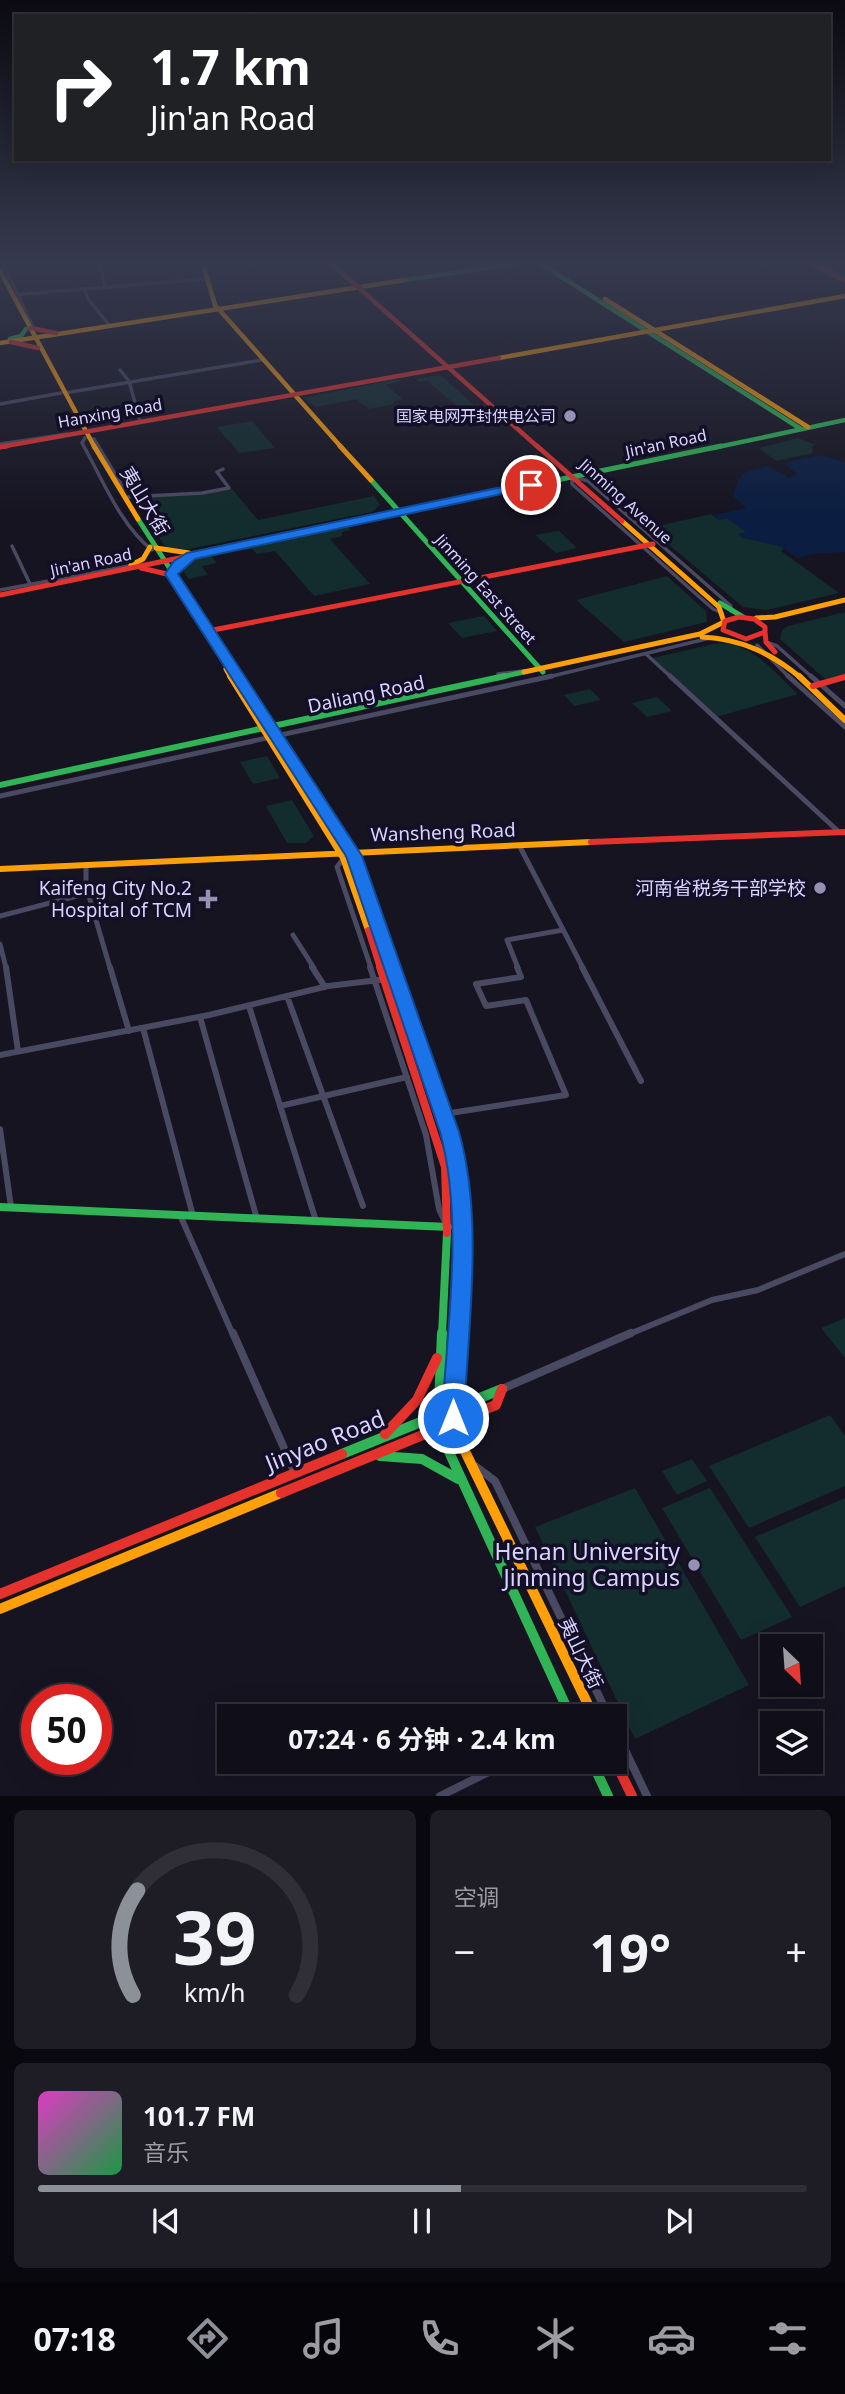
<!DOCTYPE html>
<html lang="zh">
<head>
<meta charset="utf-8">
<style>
	:root { --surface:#100f19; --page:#1e1d26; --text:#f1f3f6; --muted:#9c9ca2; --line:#302f38; --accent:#8c9099 }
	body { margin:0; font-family:"Noto Sans","Noto Sans SC",sans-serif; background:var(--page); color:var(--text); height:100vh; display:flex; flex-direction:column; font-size:26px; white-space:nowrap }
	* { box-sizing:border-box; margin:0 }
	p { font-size:23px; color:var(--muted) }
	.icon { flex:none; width:38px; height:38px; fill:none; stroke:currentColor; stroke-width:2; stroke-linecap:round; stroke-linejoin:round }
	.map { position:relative; height:1796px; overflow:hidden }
	.sheet { display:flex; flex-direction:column; gap:14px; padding:14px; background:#09080e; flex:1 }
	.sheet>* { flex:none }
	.hud { position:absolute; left:14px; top:14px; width:817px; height:147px; border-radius:0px; box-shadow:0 7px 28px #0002,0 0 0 2px var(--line); background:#202124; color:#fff; overflow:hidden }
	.needle { width:46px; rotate:155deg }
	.buttons { position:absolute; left:760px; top:1634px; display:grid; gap:14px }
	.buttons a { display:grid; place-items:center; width:63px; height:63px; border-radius:0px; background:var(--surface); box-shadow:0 7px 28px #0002,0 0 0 2px var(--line); font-size:35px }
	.speed { position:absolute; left:21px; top:1684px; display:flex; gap:14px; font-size:35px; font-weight:700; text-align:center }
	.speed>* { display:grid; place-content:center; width:91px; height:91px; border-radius:50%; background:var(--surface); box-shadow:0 7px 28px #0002,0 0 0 2px var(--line); line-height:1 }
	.speed .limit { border:10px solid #d22; background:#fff; color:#111 }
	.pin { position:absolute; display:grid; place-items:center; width:60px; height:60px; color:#fff; margin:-30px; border:4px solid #fff; border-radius:50%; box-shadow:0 2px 7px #0007 }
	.me { position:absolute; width:77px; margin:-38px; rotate:0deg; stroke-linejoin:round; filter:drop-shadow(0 0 5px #0008) }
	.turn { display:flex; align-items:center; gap:24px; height:147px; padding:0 21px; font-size:32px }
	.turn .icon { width:91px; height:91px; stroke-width:2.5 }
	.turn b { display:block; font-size:49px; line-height:60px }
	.big { font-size:52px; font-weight:700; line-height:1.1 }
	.sheet .widget { flex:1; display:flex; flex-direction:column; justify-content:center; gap:10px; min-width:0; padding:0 24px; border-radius:10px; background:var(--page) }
	.sheet .dial { align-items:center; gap:0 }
	.dial svg { height:182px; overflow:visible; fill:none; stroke:var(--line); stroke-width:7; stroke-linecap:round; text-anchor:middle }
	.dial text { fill:var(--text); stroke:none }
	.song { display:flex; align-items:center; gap:21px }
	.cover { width:84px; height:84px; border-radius:10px; background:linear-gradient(135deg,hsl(310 70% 55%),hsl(140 70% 35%)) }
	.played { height:7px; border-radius:4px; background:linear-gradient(90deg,var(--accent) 55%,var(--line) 55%) }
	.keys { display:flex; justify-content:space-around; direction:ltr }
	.heat { display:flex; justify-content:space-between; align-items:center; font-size:38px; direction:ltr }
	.sheet .tiles { flex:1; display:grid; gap:14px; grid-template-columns:1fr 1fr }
	.widget:last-child { grid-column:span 2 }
	.trip { position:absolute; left:217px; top:1704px; width:410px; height:70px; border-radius:0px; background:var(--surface); box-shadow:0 7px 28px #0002,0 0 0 2px var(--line); font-weight:700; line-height:70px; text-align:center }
	.tabs { display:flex; height:112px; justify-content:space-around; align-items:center; background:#06060a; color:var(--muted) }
	.tabs .icon { width:49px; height:49px }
	.tabs .current { color:var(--accent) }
	.tabs b { font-size:32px; color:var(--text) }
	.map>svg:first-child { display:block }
	.green { fill:#132c2d }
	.water { fill:#0b1e41 }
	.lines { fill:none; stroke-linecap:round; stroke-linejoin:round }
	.street-far3 { stroke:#4a4962; stroke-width:3.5 }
	.street-far2 { stroke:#4a4962; stroke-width:5 }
	.street-far1 { stroke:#4a4962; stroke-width:6 }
	.street { stroke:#4a4962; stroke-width:8 }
	.fast-far4 { stroke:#30b455; stroke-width:4.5 }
	.fast-far3 { stroke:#30b455; stroke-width:5 }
	.fast-far2 { stroke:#30b455; stroke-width:6 }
	.fast-far1 { stroke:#30b455; stroke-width:8 }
	.fast { stroke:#30b455; stroke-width:10 }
	.slow-far4 { stroke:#ff9f0a; stroke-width:4.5 }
	.slow-far3 { stroke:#ff9f0a; stroke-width:5 }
	.slow-far2 { stroke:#ff9f0a; stroke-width:6 }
	.slow-far1 { stroke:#ff9f0a; stroke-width:8 }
	.slow { stroke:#ff9f0a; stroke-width:10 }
	.jam-far4 { stroke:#e5322d; stroke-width:4.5 }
	.jam-far3 { stroke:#e5322d; stroke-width:5 }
	.jam-far2 { stroke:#e5322d; stroke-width:6 }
	.jam-far1 { stroke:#e5322d; stroke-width:8 }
	.jam { stroke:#e5322d; stroke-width:10 }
	.route { fill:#1a73e8; stroke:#114b97; stroke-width:2 }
	.poi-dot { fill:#9591b1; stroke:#130f26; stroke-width:2.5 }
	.labels { text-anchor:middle; stroke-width:7; stroke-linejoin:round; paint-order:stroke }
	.far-street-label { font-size:16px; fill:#d9d4ff; stroke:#130f26 }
	.far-poi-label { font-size:16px; fill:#d9d4ff; stroke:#130f26; text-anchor:end }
	.street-label { font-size:19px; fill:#d9d4ff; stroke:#130f26 }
	.poi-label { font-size:19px; fill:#d9d4ff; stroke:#130f26; text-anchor:end }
	.near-street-label { font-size:23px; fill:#d9d4ff; stroke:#130f26 }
	.near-poi-label { font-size:23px; fill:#d9d4ff; stroke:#130f26; text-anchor:end }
</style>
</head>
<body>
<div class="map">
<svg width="845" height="1796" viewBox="0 0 845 1796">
	<rect width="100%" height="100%" fill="#161421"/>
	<!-- green -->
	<path class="green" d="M438 375 443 377 475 406 432 413 457 406 427 381 419 382 416 379Z
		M398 379 402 381 386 385 403 399 394 401V404L369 409 356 399 316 407 303 398Z
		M252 421 275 448 239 453 217 427Z
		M798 438 816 445 812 446 813 453 776 461 759 448Z
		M232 489 258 520 374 496 380 505 372 512 184 550 166 548 134 498 203 494Z
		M711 514 719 520 727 518 747 532V537L780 546 784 549 781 551 839 593 767 610 743 607 649 528Z
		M349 527 350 530 342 532V536L330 539 370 584 314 596 275 551 257 554 252 549 235 551Z
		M558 531H559L577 548 556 553 535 535Z
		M211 556 217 563 202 566 208 575 188 579 181 567 187 561Z
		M667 576 706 611 707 622 624 642 576 600Z
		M845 612V674L825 679 780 639 782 630 788 626Z
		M484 616 497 631 462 638 448 623Z
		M714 644C749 638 774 673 798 694L716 717 652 658Z
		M590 689 601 700 574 706 564 695Z
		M657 697 672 711 647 717 632 703Z
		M267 756 280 778 253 784 240 762Z
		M292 800 314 836 306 843H287L266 806Z
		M845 1318V1358L821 1328Z
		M830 1415 845 1436V1486L749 1528 709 1466Z
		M692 1459 707 1481 677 1495 662 1471Z
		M635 1488 749 1685 635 1739 535 1527Z
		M710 1488 792 1617 741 1640 662 1508Z
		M845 1498V1586L800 1607 755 1537Z"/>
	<!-- water -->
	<path class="water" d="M820 455 845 462V552L813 554 797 558 780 546 743 538 738 534 746 532 727 518 719 520 713 515 746 508 733 496C740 471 742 472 768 466L789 478 797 474 784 463Z"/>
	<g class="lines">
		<!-- street-far3 -->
		<path class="street-far3" d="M3 264 34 329
			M100 264 105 288
			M820 264 845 277
			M85 290 88 299 110 326
			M12 295 207 279
			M120 370 129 381 140 421
			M65 393 262 360
			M0 404 61 393
			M85 438 82 443C102 478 120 525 152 550
			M89 438 94 439 124 489
			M0 444 67 434
			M578 478 588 481 731 606V611
			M572 480V484L713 609 722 613
			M128 497 202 493 229 488 217 472 223 469
			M12 546 31 586
			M0 590 134 565
			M766 642 777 646 813 678
			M757 645 790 678
			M646 654 672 678
			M498 674 523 671
			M544 678 710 638"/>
		<!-- street-far2 -->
		<path class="street-far2" d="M670 676 839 832
			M788 676 845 727
			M811 676 845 706
			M0 796 552 676
			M519 845 583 968
			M343 859 337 867 371 968
			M86 865V886L110 968
			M0 916 88 893
			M293 935 314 968
			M0 944 6 968
			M518 968 507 940 563 930"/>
		<!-- street-far1 -->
		<path class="street-far1" d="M6 967 18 1051
			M110 967 129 1031
			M312 967 325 987
			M370 967 426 1135 439 1209 445 1222
			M582 967 641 1081
			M287 996 363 1206
			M249 1006 316 1221
			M200 1017 257 1219
			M143 1028 193 1216
			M0 1055 209 1015 328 986 396 978
			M280 1106 407 1077
			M444 1114 566 1095 526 1000 486 1006 476 984 521 977 517 967
			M0 1129 11 1207
			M180 1215 233 1335
			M627 1335 712 1300 758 1290 845 1254"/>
		<!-- street -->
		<path class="street" d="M233 1333 295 1473
			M502 1389 631 1333
			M475 1466 495 1481 609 1717
			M614 1727 647 1796
			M440 1796 509 1762"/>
		<!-- fast-far4 -->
		<path class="fast-far4" d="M541 264 801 429
			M405 280 511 264
			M10 339 21 336 26 329
			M713 448 845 420"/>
		<!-- fast-far3 -->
		<path class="fast-far3" d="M371 480 543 672
			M499 492 721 446
			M138 519 240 678
			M720 603 743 617
			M497 678 524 672"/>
		<!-- fast-far2 -->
		<path class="fast-far2" d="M239 676 316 795
			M0 785 505 676"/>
		<!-- fast-far1 -->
		<path class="fast-far1" d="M0 1207 448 1227
			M442 1335 447 1233"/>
		<!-- fast -->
		<path class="fast" d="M442 1333 438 1428 571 1717
			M342 1454 502 1389
			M380 1456 422 1459 458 1479
			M592 1762 608 1796"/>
		<!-- slow-far4 -->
		<path class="slow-far4" d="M203 264 215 305 342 448
			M0 271 95 448
			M605 299 808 427
			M0 343 405 280
			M499 358 845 296"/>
		<!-- slow-far3 -->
		<path class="slow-far3" d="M94 446 138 519
			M340 446 371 480
			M156 548 189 553
			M131 565 143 559 150 547
			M756 618 775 617 845 600
			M702 637C741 639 771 653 801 678
			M226 669 231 678
			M524 672 700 634 724 622 719 607 622 521"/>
		<!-- slow-far2 -->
		<path class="slow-far2" d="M230 676 343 858 368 930
			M799 676 845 720
			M0 869 591 842"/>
		<!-- slow-far1 -->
		<path class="slow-far1" d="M458 1335V1328"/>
		<!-- slow -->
		<path class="slow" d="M458 1333 454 1421 459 1439 594 1717
			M0 1609 281 1493"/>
		<!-- jam-far4 -->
		<path class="jam-far4" d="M332 264 539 448
			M812 264 845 281
			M31 328 56 333
			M11 342 38 348
			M0 447 499 358"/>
		<!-- jam-far3 -->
		<path class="jam-far3" d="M537 446 622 521
			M0 447 7 446
			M141 568 167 574
			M0 595 499 492
			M739 617 754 619 765 627V632L746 639 723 630 725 621Z
			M208 631 653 544
			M765 632 766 642 775 652
			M842 678 845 677"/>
		<!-- jam-far2 -->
		<path class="jam-far2" d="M813 686 845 677
			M316 795 347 842 360 871 393 968
			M591 842 845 832
			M368 930 380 968"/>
		<!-- jam-far1 -->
		<path class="jam-far1" d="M380 967 445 1167 447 1233
			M392 967 459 1166 463 1215 458 1328"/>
		<!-- jam -->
		<path class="jam" d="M385 1434 417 1400 437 1358
			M281 1493 496 1405 502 1389
			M0 1594 342 1454
			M614 1759 632 1796"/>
	</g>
	<!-- sky -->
	<linearGradient id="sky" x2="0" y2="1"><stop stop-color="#0c0b12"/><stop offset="0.51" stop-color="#363a4e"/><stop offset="1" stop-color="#363a4e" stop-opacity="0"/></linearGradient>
	<rect width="845" height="515" fill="url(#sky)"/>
	<!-- route -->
	<path class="route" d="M531 481 537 485 535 487 195 559 178 574 362 856 459 1132C484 1219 468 1326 464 1418L461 1424 453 1427 445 1424 442 1418C447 1326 464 1219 440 1132L346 856 165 574 174 561 187 553Z"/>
	<!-- markers -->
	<g class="poi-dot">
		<circle cx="570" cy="416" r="7"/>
		<circle cx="820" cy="888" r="7"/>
		<path d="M204.5 888.5h7v7h7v7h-7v7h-7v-7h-7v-7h7z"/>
		<circle cx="694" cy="1565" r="7"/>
	</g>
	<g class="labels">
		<!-- far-street labels -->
		<g class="far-street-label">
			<text transform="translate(110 413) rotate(-10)" y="6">Hanxing Road</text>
			<text transform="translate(666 443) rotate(-12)" y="6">Jin'an Road</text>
			<text transform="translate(626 501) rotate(42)" y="6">Jinming Avenue</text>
			<text transform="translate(91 562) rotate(-12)" y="6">Jin'an Road</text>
			<text transform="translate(486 589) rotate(48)" y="6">Jinming East Street</text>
		</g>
		<!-- far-poi labels -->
		<g class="far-poi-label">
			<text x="556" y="422">国家电网开封供电公司</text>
		</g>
		<!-- street labels -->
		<g class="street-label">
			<text transform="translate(145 501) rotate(59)" y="7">夷山大街</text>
			<text transform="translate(366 694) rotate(-12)" y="7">Daliang Road</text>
			<text transform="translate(443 832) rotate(-2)" y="7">Wansheng Road</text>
			<text transform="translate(581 1653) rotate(64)" y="7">夷山大街</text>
		</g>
		<!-- poi labels -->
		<g class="poi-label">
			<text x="192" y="895">Kaifeng City No.2<tspan x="192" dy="22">Hospital of TCM</tspan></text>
			<text x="806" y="895">河南省税务干部学校</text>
		</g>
		<!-- near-street labels -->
		<g class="near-street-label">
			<text transform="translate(325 1441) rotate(-22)" y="8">Jinyao Road</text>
		</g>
		<!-- near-poi labels -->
		<g class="near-poi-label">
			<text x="680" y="1560">Henan University<tspan x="680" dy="26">Jinming Campus</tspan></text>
		</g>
	</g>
</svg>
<div class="buttons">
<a><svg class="needle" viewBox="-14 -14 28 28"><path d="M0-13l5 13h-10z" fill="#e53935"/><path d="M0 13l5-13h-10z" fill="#9c9ca2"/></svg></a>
<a><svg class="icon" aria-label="layers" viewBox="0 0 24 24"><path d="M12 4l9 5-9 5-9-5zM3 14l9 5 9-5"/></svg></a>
</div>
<div class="speed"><div class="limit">50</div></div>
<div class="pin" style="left:531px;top:485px;background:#d93025"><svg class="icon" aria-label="arrive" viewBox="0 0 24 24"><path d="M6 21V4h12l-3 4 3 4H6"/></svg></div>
<svg class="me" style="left:453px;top:1418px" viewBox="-20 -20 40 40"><circle r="17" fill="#1a73e8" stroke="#fff" stroke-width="3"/><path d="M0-11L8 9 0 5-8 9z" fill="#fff"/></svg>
<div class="trip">07:24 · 6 分钟 · 2.4 km</div>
<div class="hud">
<div class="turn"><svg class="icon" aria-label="right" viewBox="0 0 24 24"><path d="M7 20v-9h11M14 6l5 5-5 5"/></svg><div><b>1.7 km</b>Jin'an Road</div></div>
</div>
</div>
<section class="sheet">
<div class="tiles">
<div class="widget dial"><svg viewBox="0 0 100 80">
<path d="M14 69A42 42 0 1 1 86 69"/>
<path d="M14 69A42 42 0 0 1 16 23" stroke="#8c9099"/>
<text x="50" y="56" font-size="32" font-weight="700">39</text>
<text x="50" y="72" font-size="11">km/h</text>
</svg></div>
<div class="widget"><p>空调</p>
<div class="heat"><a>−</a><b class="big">19°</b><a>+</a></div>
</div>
<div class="widget">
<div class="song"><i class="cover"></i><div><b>101.7 FM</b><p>音乐</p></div></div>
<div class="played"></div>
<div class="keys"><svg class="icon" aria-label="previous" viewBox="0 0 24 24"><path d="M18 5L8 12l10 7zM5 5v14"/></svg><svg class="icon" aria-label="pause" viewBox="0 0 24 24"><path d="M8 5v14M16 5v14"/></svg><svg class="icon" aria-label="next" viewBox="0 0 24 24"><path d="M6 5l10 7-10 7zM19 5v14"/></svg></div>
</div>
</div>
</section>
<nav class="tabs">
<b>07:18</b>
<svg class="icon current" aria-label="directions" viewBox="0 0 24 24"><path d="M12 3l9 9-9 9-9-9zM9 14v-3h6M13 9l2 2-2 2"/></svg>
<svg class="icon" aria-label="music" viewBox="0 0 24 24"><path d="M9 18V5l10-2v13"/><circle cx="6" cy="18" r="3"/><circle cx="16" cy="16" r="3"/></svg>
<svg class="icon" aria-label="phone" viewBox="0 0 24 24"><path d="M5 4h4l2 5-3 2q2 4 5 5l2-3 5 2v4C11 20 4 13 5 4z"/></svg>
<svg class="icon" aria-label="climate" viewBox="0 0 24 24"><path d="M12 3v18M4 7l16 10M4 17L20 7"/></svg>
<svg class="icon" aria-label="car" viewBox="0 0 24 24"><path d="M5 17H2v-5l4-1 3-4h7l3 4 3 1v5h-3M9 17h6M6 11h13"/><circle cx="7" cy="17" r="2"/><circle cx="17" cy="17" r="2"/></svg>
<svg class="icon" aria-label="filters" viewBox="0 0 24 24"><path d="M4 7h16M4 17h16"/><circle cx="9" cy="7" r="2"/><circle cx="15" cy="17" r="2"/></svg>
</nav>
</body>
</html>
